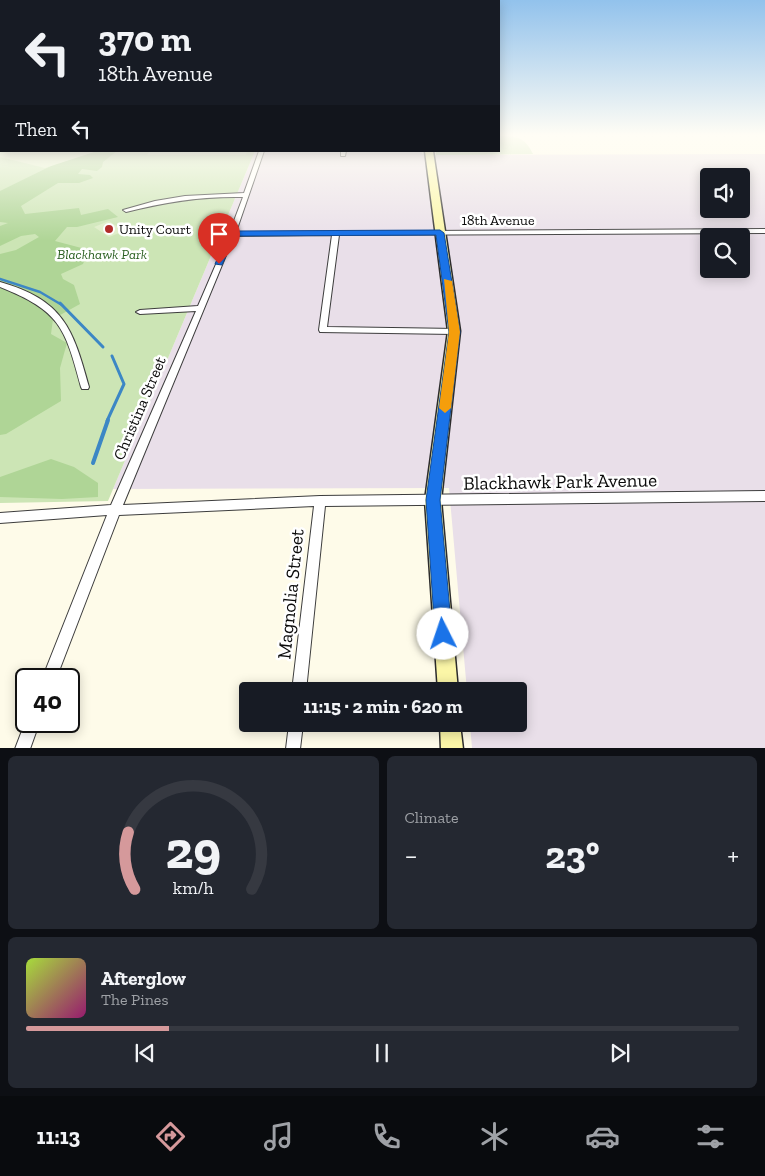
<!DOCTYPE html>
<html lang="en">
<head>
<meta charset="utf-8">
<style>
	:root { --surface:#171b24; --page:#242831; --text:#f1f3f6; --muted:#9ea1a6; --line:#363941; --accent:#d5999b }
	body { margin:0; font-family:"Zilla Slab",serif; background:var(--page); color:var(--text); height:100vh; display:flex; flex-direction:column; font-size:19px; white-space:nowrap }
	* { box-sizing:border-box; margin:0 }
	p { font-size:16px; color:var(--muted) }
	.icon { flex:none; width:28px; height:28px; fill:none; stroke:currentColor; stroke-width:2; stroke-linecap:round; stroke-linejoin:round }
	.map { position:relative; height:748px; overflow:hidden }
	.drawer { display:flex; flex-direction:column; gap:8px; padding:8px; background:#0d0f14; flex:1 }
	.drawer>* { flex:none }
	.banner { position:absolute; left:0px; top:0px; width:500px; height:152px; box-shadow:0 2px 12px #0003; background:#171b24; color:var(--text); overflow:hidden }
	.controls { position:absolute; left:700px; top:168px; display:grid; gap:10px }
	.controls a { display:grid; place-items:center; width:50px; height:50px; border-radius:5px; background:var(--surface); box-shadow:0 2px 12px #0003; font-size:25px }
	.speed { position:absolute; left:15px; top:668px; display:flex; gap:10px; font-size:25px; font-weight:700; text-align:center }
	.speed>* { display:grid; place-content:center; width:65px; height:65px; border-radius:50%; background:var(--surface); box-shadow:0 2px 12px #0003; line-height:1 }
	.speed .limit { border:2px solid #111; border-radius:8px; background:#fff; color:#111 }
	.pin { position:absolute; display:grid; place-items:center; width:42px; height:42px; color:#fff; margin:-51px -21px; border-radius:50% 50% 50% 0; rotate:-45deg; box-shadow:0 0 5px #0007 }
	.pin .icon { rotate:45deg }
	.me { position:absolute; width:55px; margin:-28px; rotate:356deg; stroke-linejoin:round; filter:drop-shadow(0 0 4px #0008) }
	.turn { display:flex; align-items:center; gap:18px; height:105px; padding:0 15px; font-size:22px }
	.turn .icon { width:65px; height:65px; stroke-width:2.5 }
	.turn b { display:block; font-size:35px; line-height:42px }
	.then { display:flex; align-items:center; height:48px; padding:0 15px; background:#0003; gap:10px; font-size:19px }
	.big { font-size:38px; font-weight:800; line-height:1.1 }
	.drawer .tile { flex:1; display:flex; flex-direction:column; justify-content:center; gap:8px; min-width:0; padding:0 18px; border-radius:8px; background:var(--page) }
	.drawer .dial { align-items:center; gap:0 }
	.dial svg { height:130px; overflow:visible; fill:none; stroke:var(--line); stroke-width:7; stroke-linecap:round; text-anchor:middle }
	.dial text { fill:var(--text); stroke:none }
	.song { display:flex; align-items:center; gap:15px }
	.cover { width:60px; height:60px; border-radius:8px; background:linear-gradient(135deg,hsl(80 70% 55%),hsl(320 70% 35%)) }
	.played { height:5px; border-radius:2px; background:linear-gradient(90deg,var(--accent) 20%,var(--line) 20%) }
	.keys { display:flex; justify-content:space-around; direction:ltr }
	.heat { display:flex; justify-content:space-between; align-items:center; font-size:28px; direction:ltr }
	.drawer .tiles { flex:1; display:grid; gap:8px; grid-template-columns:1fr 1fr }
	.tile:last-child { grid-column:span 2 }
	.trip { position:absolute; left:239px; top:682px; width:288px; height:50px; border-radius:5px; background:var(--surface); box-shadow:0 2px 12px #0003; font-weight:800; line-height:50px; text-align:center }
	.tab-bar { display:flex; height:80px; justify-content:space-around; align-items:center; background:#090b0e; color:var(--muted) }
	.tab-bar .icon { width:35px; height:35px }
	.tab-bar .active { color:var(--accent) }
	.tab-bar b { font-size:22px; color:var(--text) }
	.map>svg:first-child { display:block }
	.industrial { fill:#e9dfe9; fill-rule:evenodd }
	.green { fill:#cce5b5 }
	.forest { fill:#afd596 }
	.pitch { fill:#deedc7 }
	.lines { fill:none; stroke-linecap:round; stroke-linejoin:round }
	.stream-far2 { stroke:#3c87c5; stroke-width:2.5 }
	.stream-far1 { stroke:#3c87c5; stroke-width:3 }
	.stream { stroke:#3c87c5; stroke-width:4 }
	.street-casing { stroke:#3d3d3d; stroke-width:2 }
	.secondary-casing { stroke:#2c2c2c; stroke-width:3 }
	.street { fill:#fff; fill-rule:evenodd }
	.secondary { fill:#fbf6a7; fill-rule:evenodd }
	.route { fill:#1a73e8; stroke:#114b97 }
	.slow { fill:#f59e0b }
	.poi-dot { fill:#b22c2b; stroke:#fff; stroke-width:2 }
	.labels { text-anchor:middle; stroke-width:5; stroke-linejoin:round; paint-order:stroke }
	.far-street-label { font-size:14px; fill:#0a0a0a; stroke:#fff }
	.far-poi-label { font-size:14px; fill:#0a0a0a; stroke:#fff; text-anchor:start }
	.far-park-label { font-size:14px; font-style:italic; fill:#295e1f; stroke:#fff }
	.street-label { font-size:16px; fill:#0a0a0a; stroke:#fff }
	.near-street-label { font-size:19px; fill:#0a0a0a; stroke:#fff }
</style>
</head>
<body>
<div class="map">
<svg width="765" height="749" viewBox="0 0 765 749">
	<rect width="100%" height="100%" fill="#fefbe9"/>
	<!-- industrial -->
	<path class="industrial" d="M255 151H422V154L436 155 765 154V748H472L470 724H518V691H467L449 488 113 489ZM709 176H741V209H709ZM709 236H741V269H709Z"/>
	<!-- green -->
	<path class="green" d="M0 136 1 151H255L108 501 0 503Z
		M499 136C517 136 525 137 533 154L436 155V151H499Z"/>
	<!-- forest -->
	<path class="forest" d="M97 151H117L103 162 102 167 97 171 82 169 78 174 90 175 93 178 79 183H58L21 206 25 214 79 208 81 215 108 209 118 217 77 227H67L55 241 89 250 83 264 61 274 63 279 74 285 80 304 53 319 51 334 67 343 60 368 61 401 6 434 0 435V254L16 250 39 237 35 234 21 236 0 246V226L8 223 0 222V191L55 164Z
		M51 459 74 467 98 483V497L62 499 0 497V477Z"/>
	<!-- pitch -->
	<path class="pitch" d="M7 151H97L45 168 0 157V155Z
		M150 151H247L246 155H147Z
		M109 221 124 231 109 237 94 227Z"/>
	<g class="lines">
		<!-- stream-far2 -->
		<path class="stream-far2" d="M0 279 40 292 62 305"/>
		<!-- stream-far1 -->
		<path class="stream-far1" d="M60 303 103 347
			M107 421 124 384 112 356"/>
		<!-- stream -->
		<path class="stream" d="M93 463 108 420"/>
		<!-- street casing -->
		<g class="street-casing">
			<path id="street" d="M259 151H264L236 232 765 229V233L339 235 327 327 457 329 458 331 454 334 320 332 319 330 332 235 234 236 123 505 320 496 765 491V501L325 506 306 691H292L314 506 119 515 56 679H42L107 515 0 523V513L111 505 196 311 140 314 136 312 140 310 198 306 229 234 243 197C202 196 165 202 126 212L123 210 155 201 185 196 244 193Z
				M341 151H346L345 156H341Z
				M0 282C63 300 73 328 89 387L88 389H82L81 387C65 327 60 311 0 287Z
				M26 720V721H40L30 749H15Z
				M289 724H303L300 749H286Z"/>
		</g>
		<!-- secondary casing -->
		<g class="secondary-casing">
			<path id="secondary" d="M425 151H433L460 331 441 500 458 691H438L425 500 448 331Z
				M440 724H460L463 749H441Z"/>
		</g>
		<!-- street -->
		<use href="#street" class="street"/>
		<!-- secondary -->
		<use href="#secondary" class="secondary"/>
	</g>
	<!-- sky -->
	<linearGradient id="sky" x2="0" y2="1"><stop stop-color="#92c2ec"/><stop offset="0.56" stop-color="#fffdf5"/><stop offset="1" stop-color="#fffdf5" stop-opacity="0"/></linearGradient>
	<rect width="765" height="241" fill="url(#sky)"/>
	<!-- route -->
	<path class="route" d="M440 230 444 233 460 332 440 500 452 634 449 640 443 642 437 640 435 634 426 500 449 332 436 235 235 236 222 265 215 264 228 234 232 231Z"/>
	<!-- slow -->
	<path class="slow" d="M444 279 452 281 460 332 451 408 445 413 439 408 449 332Z"/>
	<!-- markers -->
	<circle class="poi-dot" cx="109" cy="229" r="5"/>
	<g class="labels">
		<!-- far-street labels -->
		<g class="far-street-label">
			<text x="498" y="225">18th Avenue</text>
		</g>
		<!-- far-poi labels -->
		<g class="far-poi-label">
			<text x="119" y="234">Unity Court</text>
		</g>
		<!-- far-park labels -->
		<g class="far-park-label">
			<text x="102" y="259">Blackhawk Park</text>
		</g>
		<!-- street labels -->
		<g class="street-label">
			<text transform="translate(139 408) rotate(-67)" y="6">Christina Street</text>
		</g>
		<!-- near-street labels -->
		<g class="near-street-label">
			<text transform="translate(560 481) rotate(-1)" y="7">Blackhawk Park Avenue</text>
			<text transform="translate(290 594) rotate(-84)" y="7">Magnolia Street</text>
		</g>
	</g>
</svg>
<div class="controls">
<a><svg class="icon" aria-label="sound" viewBox="0 0 24 24"><path d="M4 9h4l5-4v14l-5-4H4zM17 9q2 3 0 6"/></svg></a>
<a><svg class="icon" aria-label="search" viewBox="0 0 24 24"><circle cx="10" cy="10" r="6"/><path d="M15 15l6 6"/></svg></a>
</div>
<div class="speed"><div class="limit">40</div></div>
<div class="pin" style="left:219px;top:264px;background:#d93025"><svg class="icon" aria-label="arrive" viewBox="0 0 24 24"><path d="M6 21V4h12l-3 4 3 4H6"/></svg></div>
<svg class="me" style="left:443px;top:634px" viewBox="-20 -20 40 40"><circle r="19" fill="#fff"/><path d="M0-13L10 11 0 6-10 11z" fill="#1a73e8"/></svg>
<div class="trip">11:15 · 2 min · 620 m</div>
<div class="banner">
<div class="turn"><svg class="icon" aria-label="left" viewBox="0 0 24 24"><path d="M17 20v-9H6M10 6l-5 5 5 5"/></svg><div><b>370 m</b>18th Avenue</div></div>
<div class="then">Then<svg class="icon" aria-label="left" viewBox="0 0 24 24"><path d="M17 20v-9H6M10 6l-5 5 5 5"/></svg></div>
</div>
</div>
<section class="drawer">
<div class="tiles">
<div class="tile dial"><svg viewBox="0 0 100 80">
<path d="M14 69A42 42 0 1 1 86 69"/>
<path d="M14 69A42 42 0 0 1 10 34" stroke="#d5999b"/>
<text x="50" y="56" font-size="32" font-weight="700">29</text>
<text x="50" y="72" font-size="11">km/h</text>
</svg></div>
<div class="tile"><p>Climate</p>
<div class="heat"><a>−</a><b class="big">23°</b><a>+</a></div>
</div>
<div class="tile">
<div class="song"><i class="cover"></i><div><b>Afterglow</b><p>The Pines</p></div></div>
<div class="played"></div>
<div class="keys"><svg class="icon" aria-label="previous" viewBox="0 0 24 24"><path d="M18 5L8 12l10 7zM5 5v14"/></svg><svg class="icon" aria-label="pause" viewBox="0 0 24 24"><path d="M8 5v14M16 5v14"/></svg><svg class="icon" aria-label="next" viewBox="0 0 24 24"><path d="M6 5l10 7-10 7zM19 5v14"/></svg></div>
</div>
</div>
</section>
<nav class="tab-bar">
<b>11:13</b>
<svg class="icon active" aria-label="directions" viewBox="0 0 24 24"><path d="M12 3l9 9-9 9-9-9zM9 14v-3h6M13 9l2 2-2 2"/></svg>
<svg class="icon" aria-label="music" viewBox="0 0 24 24"><path d="M9 18V5l10-2v13"/><circle cx="6" cy="18" r="3"/><circle cx="16" cy="16" r="3"/></svg>
<svg class="icon" aria-label="phone" viewBox="0 0 24 24"><path d="M5 4h4l2 5-3 2q2 4 5 5l2-3 5 2v4C11 20 4 13 5 4z"/></svg>
<svg class="icon" aria-label="climate" viewBox="0 0 24 24"><path d="M12 3v18M4 7l16 10M4 17L20 7"/></svg>
<svg class="icon" aria-label="car" viewBox="0 0 24 24"><path d="M5 17H2v-5l4-1 3-4h7l3 4 3 1v5h-3M9 17h6M6 11h13"/><circle cx="7" cy="17" r="2"/><circle cx="17" cy="17" r="2"/></svg>
<svg class="icon" aria-label="filters" viewBox="0 0 24 24"><path d="M4 7h16M4 17h16"/><circle cx="9" cy="7" r="2"/><circle cx="15" cy="17" r="2"/></svg>
</nav>
</body>
</html>
